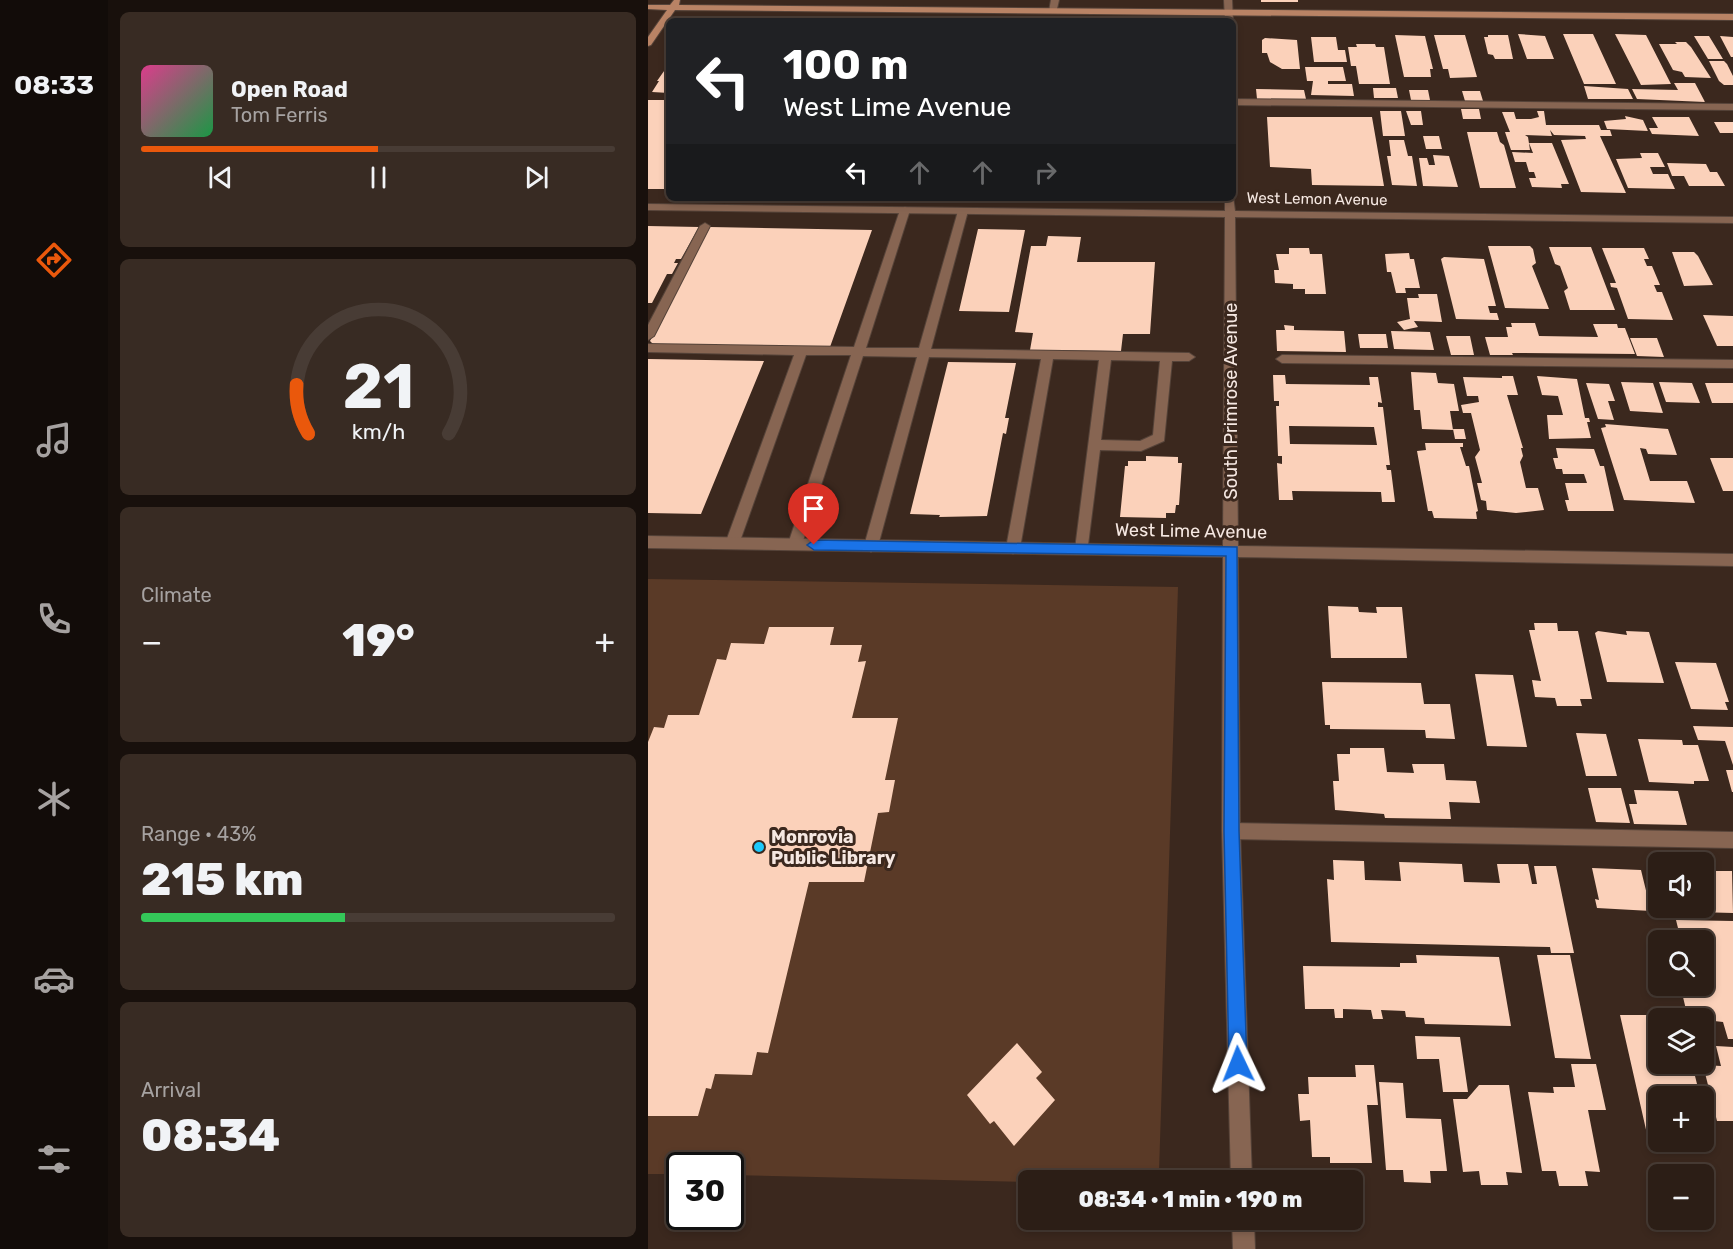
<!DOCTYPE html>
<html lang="en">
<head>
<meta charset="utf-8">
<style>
	:root { --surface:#2c1e16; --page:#382b23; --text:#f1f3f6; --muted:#a6a2a1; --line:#483c35; --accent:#ea580c }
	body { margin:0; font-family:Rubik,sans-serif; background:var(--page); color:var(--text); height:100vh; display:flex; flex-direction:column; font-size:22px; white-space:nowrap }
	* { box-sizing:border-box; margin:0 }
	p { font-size:20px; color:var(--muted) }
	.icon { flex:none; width:33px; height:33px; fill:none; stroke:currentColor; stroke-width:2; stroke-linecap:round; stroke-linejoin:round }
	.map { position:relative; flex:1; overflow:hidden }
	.details { display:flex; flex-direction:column; gap:12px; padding:12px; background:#18100c; width:540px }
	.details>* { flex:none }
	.hud { position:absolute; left:18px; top:18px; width:570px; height:183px; border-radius:9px; box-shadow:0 3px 9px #0003,0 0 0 2px var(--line); background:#202124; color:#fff; overflow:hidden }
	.tools { position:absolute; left:1000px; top:852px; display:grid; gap:12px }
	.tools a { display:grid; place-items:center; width:66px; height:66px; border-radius:9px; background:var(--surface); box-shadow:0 3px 9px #0003,0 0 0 2px var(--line); font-size:30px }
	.speed { position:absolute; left:18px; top:1152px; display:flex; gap:12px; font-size:30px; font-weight:700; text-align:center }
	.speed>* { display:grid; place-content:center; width:78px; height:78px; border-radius:50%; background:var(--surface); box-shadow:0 3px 9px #0003,0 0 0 2px var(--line); line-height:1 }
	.speed .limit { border:3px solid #111; border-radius:9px; background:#fff; color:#111 }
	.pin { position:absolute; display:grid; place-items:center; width:51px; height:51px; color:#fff; margin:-62px -26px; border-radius:50% 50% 50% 0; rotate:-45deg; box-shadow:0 0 6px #0007 }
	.pin .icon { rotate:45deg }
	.me { position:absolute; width:66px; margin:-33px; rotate:358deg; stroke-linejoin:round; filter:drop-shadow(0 0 4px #0008) }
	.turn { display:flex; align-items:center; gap:21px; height:126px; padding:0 18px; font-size:27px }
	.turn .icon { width:78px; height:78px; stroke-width:2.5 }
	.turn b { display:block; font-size:42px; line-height:51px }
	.lanes { display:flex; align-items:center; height:57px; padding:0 18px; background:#0003; justify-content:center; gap:30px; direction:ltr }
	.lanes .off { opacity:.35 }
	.big { font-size:45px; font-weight:800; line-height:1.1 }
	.details .widget { flex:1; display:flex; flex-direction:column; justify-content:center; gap:9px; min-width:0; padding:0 21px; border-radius:9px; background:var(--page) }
	.details .dial { align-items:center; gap:0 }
	.dial svg { height:156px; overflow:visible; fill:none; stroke:var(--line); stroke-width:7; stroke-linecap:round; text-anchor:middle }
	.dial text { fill:var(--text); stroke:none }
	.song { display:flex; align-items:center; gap:18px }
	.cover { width:72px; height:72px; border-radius:9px; background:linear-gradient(135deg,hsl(330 70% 55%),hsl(140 70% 35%)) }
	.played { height:6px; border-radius:3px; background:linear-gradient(90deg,var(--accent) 50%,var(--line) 50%) }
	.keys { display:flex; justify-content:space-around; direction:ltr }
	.heat { display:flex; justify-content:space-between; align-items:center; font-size:33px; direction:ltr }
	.charge { height:9px; border-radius:4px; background:linear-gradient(90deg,#34c759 43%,var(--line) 0) }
	.trip { position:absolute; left:370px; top:1170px; width:345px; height:60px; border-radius:9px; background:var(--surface); box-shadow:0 3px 9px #0003,0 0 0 2px var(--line); font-weight:800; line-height:60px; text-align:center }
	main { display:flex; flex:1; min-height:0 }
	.tab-bar { display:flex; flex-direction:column; width:108px; justify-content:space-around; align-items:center; background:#120c09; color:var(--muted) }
	.tab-bar .icon { width:42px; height:42px }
	.tab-bar .on { color:var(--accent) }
	.tab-bar b { font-size:27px; color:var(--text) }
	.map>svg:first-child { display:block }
	.green { fill:#5a3a27 }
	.building { fill:#fbd1ba; fill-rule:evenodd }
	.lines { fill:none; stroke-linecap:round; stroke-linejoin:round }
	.lane-casing { stroke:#554339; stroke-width:2 }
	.street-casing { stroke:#554339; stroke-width:2 }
	.secondary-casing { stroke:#554339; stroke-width:2 }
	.lane { fill:#876552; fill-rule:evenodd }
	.street { fill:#876552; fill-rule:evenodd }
	.secondary { fill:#b98365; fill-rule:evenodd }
	.route { fill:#1a73e8; stroke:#114b97; stroke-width:1.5 }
	.poi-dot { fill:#1cc9fc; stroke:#3b281e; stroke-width:2 }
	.labels { text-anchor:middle; stroke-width:6; stroke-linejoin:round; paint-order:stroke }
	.far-street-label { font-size:15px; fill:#f6e8e2; stroke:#3b281e }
	.street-label { font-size:18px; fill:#f6e8e2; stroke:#3b281e }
	.poi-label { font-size:18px; font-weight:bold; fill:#f6e8e2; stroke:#3b281e; text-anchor:start }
</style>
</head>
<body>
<main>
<nav class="tab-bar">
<b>08:33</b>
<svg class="icon on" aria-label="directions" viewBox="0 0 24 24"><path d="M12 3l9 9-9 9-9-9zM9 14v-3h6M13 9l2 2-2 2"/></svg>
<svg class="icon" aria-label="music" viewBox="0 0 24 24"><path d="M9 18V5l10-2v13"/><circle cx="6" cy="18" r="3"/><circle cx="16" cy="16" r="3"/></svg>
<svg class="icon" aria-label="phone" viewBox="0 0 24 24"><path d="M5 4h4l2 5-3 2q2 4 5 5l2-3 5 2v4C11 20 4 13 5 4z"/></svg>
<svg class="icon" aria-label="climate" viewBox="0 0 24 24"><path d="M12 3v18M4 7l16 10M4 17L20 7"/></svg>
<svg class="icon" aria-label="car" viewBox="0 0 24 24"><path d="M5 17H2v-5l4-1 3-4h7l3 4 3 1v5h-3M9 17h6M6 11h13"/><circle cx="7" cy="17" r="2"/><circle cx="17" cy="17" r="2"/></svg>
<svg class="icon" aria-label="filters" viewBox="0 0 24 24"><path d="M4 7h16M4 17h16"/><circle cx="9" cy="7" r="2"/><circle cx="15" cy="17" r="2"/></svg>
</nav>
<section class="details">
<div class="widget">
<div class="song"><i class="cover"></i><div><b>Open Road</b><p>Tom Ferris</p></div></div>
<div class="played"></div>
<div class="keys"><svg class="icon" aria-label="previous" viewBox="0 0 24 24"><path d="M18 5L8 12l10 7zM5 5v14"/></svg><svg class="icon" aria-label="pause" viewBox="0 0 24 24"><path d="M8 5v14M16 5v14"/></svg><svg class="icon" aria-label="next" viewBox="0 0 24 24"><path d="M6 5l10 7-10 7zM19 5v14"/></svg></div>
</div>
<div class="widget dial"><svg viewBox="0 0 100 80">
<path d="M14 69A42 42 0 1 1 86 69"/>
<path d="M14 69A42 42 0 0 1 8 44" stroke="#ea580c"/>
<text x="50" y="56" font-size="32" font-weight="700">21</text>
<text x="50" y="72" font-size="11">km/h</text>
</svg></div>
<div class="widget"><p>Climate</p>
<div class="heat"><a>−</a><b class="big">19°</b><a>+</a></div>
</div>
<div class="widget"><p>Range · 43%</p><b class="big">215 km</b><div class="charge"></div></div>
<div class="widget"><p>Arrival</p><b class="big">08:34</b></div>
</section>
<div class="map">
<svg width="1085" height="1249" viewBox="0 0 1085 1249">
	<rect width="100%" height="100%" fill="#3b281e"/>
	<!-- green -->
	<path class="green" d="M0 579 530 587 511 1172 506 1180 381 1182 83 1175 82 1166H32L31 1174H0Z"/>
	<!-- building -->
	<path class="building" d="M613 0H650V2H613Z
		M870 34 897 36 906 59H879Z
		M915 34H945L968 84H936Z
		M967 34 998 35 1023 84 993 85Z
		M747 35 777 36 785 69H782L783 77H756Z
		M786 35H817L829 77 802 78 800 69H795Z
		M840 35H860L865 59H847L845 55 840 54 836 37H840Z
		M1046 36H1061L1075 59H1060Z
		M1072 36 1085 37V57H1083Z
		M663 37H688L690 50H697L699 62H666Z
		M617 38 649 40 652 69H634L622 62 619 53H614V40Z
		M1027 42H1038L1043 47 1063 78 1037 77 1034 72 1025 70 1011 44H1029Z
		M708 44H727L728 47H736L742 84H711L708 66H703L700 47H709Z
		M1061 61H1076L1079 64 1085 76V85H1076L1071 81Z
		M21 64V93L4 92 11 81H9Z
		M657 67H695L698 81H680V84H704L706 96 663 95 665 81H659Z
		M1026 83H1047L1057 102 989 99 984 89 1030 90Z
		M936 86 980 89 985 99H940Z
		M725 88H748L750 98H726Z
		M608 89 656 90 658 99H609Z
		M761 90H780L782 100H763Z
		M814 91H832L835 101H817Z
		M0 100H21V189H0Z
		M813 109H831L833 119H815Z
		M732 111H753L757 136H735Z
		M758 111H773L775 125H763Z
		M889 111H896L898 125H951L953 130H962L964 136H952L978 193 933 192 913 140 938 139 937 136 906 135 902 130 904 136 877 135 880 137 882 150H863L857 132H862L854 112H866L868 119H883L891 117Z
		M977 116 995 120 1000 131 959 129 956 121 978 119Z
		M619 117H724L736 186 664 185 663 169 622 167Z
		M1004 117H1041L1051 136 1004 134 1001 128H1010Z
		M1066 122H1085V133H1072Z
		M819 132H849L852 142 856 145 868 188H832Z
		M775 136H791L794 149H778Z
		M741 140H756L760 156H764L769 186 744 185 739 156H743Z
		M881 143H904L921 184H913L914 188 884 187 881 178H888L886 172H881L878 162H867L864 152 885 153Z
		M992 153H1010L1017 167H1002L1005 174H1020L1027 189 980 188 968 159 994 158Z
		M785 155 801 156 810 187 775 186 771 158H779L781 165H787Z
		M1019 163 1058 164 1062 172H1069L1077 186H1041L1036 176H1024Z
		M0 226 51 227 33 259H28L26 263H30L24 274H19L4 303H0Z
		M62 227 224 230 182 347 6 345 2 341Z
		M330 229 377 230 361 312 311 311Z
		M400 236 433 237 429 262H507L502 334H475L473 351 382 350 385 333 367 332 383 246H398Z
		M840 246H882L885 249 888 263 884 266 901 309 857 308Z
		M901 247H943L967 310H922L916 291 920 288 912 266 907 264Z
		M641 248H661L662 254H674L678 294H657V289H645V284L627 283 626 270H631L628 254H641Z
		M954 248H996L1001 259H996L999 266H1004L1012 285H1006L1009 292H1014L1025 320 980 319 969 288 963 287 962 283H968Z
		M1024 252H1046L1050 256 1065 285 1036 286Z
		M761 253 762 259H766L772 288H757L758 293H748L743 272H739L737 254Z
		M796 257 836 259 848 306H840L842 313H849L851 320 808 319 793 259Z
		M770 294H789L794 322 766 321 770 327 756 330 749 322 762 319 759 298H771Z
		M1055 315 1085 316V346H1069Z
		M863 323H887L891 336 950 337 945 324H969L970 328H977L987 354 864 353 865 355H842L837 337H860L858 327H864Z
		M636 325 646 326V330L696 331 698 352 629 351 628 330H637Z
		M743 331 782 332 786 350 746 349Z
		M710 334H738L740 348H712Z
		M798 336H822L826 355H803Z
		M982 338H1009L1016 357 989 356Z
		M0 359 116 361 53 514 0 513Z
		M300 362 368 363 357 418H361L358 434 355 433 339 516 291 517 292 515 262 514Z
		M763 372 788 373 790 383 806 384 811 411H802L805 430 774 429 772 410H766Z
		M625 375H637L638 384 722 385 721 377H730L734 403 730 402V407H735L742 465H738L739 470H743L747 502H734L733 492 644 491 645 500H631L629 463 634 464V456H630L628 406H631V401H626ZM641 426 726 427 729 445 642 444Z
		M854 376H865L870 395H859L875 448H873L875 456 872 462 878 488H890L896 510 868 513 839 510 838 501 833 500 829 483H834L827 457 832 450 823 413H815L813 405 831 402 830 396H819L815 377 854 378Z
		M889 376 929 379 937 418H941L942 422H939L943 438 901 439 899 415H915L910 396 894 395Z
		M973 382 1005 383 1015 413 982 411Z
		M1011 382 1044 383 1052 403 1018 402Z
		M938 383 961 384 967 401H960L966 420 950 419Z
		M1057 383H1085V403H1064Z
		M957 424 1020 429 1029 455 1000 454 998 449 992 448 1002 481H1039L1047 503 976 500 953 428 958 427Z
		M805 429H816L818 439H807Z
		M777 443H815V447H812L818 466H821L830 511 828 512 829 519 786 518 784 511H780L769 451 778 450Z
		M908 448 946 449 952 466H956L966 511H920L917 500H921L917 483H939L936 474H915L914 469H908L905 458H910Z
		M498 456 530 457V463H534L531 505H528L527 513H518V518L472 517 477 466H480V461H498Z
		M1062 458H1085V491H1075Z
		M680 606 710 607 711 612 729 613 728 607H754L759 658H683Z
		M886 623H909L910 631H930L944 699H932L934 706H909L907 698 887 697 884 680 893 681 881 630H887Z
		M121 627H186L182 645H214L210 662 218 661 204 718H250L237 780H247L241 812 230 813 216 882H161L120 1053 109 1052 104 1075 67 1074 63 1089 58 1088 50 1116H0V742L6 727 16 728 20 715H51L69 659 78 660 83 643 116 644Z
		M950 631 979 635 978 631 1001 632 1016 683 959 682 947 633Z
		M1027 662 1068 663 1081 702H1077L1080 710 1043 709Z
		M827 674 865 675 879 747 839 746Z
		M674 682 773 683 776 704H802L807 739 778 738 777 730 682 729V725H677Z
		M1045 726 1085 727V765L1077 741 1050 740Z
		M928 733 958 734 969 776H938Z
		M990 739 1034 740 1035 745H1050L1061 781H1046V784L1001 782Z
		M702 748H736L739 772 766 773 764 764H796L798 780 828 781 832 803 801 802 803 819 737 818 736 814 687 810 685 781H691L689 754H702Z
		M1078 770H1085V792H1084Z
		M940 788H973L982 823 948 822Z
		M986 790 1030 791 1039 825 986 824 981 804H989Z
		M685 860 716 861 717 880 753 881 751 862 814 864 816 882 852 883 849 864H880L884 884H889L886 866H908L926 953H903L902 947 683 942 679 879 686 880Z
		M944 868 993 870 1003 911 949 908 947 899 951 900Z
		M999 870H1011V908H1056V871H1084L1085 913 1011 911 1010 914Z
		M1028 920 1085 921V1039H1080L1075 1022 1040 1018 1035 997H1049L1046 986H1056V940H1033Z
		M768 955 851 957 863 1026 777 1024 776 1018 758 1017 757 1011 733 1010 735 1019H725L723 1010 695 1009V1018H687L686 1009H657L655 966 752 967V963H769Z
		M889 955H922L943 1059 907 1058Z
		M972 1015H1031L1032 1018H1011V1064H1044L1052 1096H1011V1134H999Z
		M767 1036 812 1037 820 1092H795L791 1059H769Z
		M369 1043 394 1072 388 1078 407 1100 366 1146 346 1121 342 1124 319 1095Z
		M1068 1046 1085 1047V1121H1069L1055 1065 1073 1066Z
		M923 1064H948L958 1110H940L952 1172 937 1171 940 1186H911L908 1171H894L880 1092 906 1093 905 1087H927Z
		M707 1065H726L730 1105H719L724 1163H682V1157H664L662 1120 652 1121 650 1094H661L660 1077H708Z
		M731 1082 755 1083 758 1118 793 1119 799 1171H782L783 1183 756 1182 755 1170H738Z
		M831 1085H861L874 1173 858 1172 860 1185H833L831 1171 815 1172 805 1099H819Z"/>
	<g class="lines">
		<!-- lane casing -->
		<g class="lane-casing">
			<path id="lane" d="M403 0H411L408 13 401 11Z
				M585 99 1085 104V110L585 105Z
				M257 207 262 210 218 348H271L310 211 315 208 320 211 283 349 541 353 547 357 541 361H524L516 441 493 451 452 450 439 553H429L427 549 451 360 405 359 372 548 365 554 358 548 393 359 281 357 230 546 223 552 216 546 269 357 215 356 154 544 152 548H142L140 544 203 355H158L91 544 89 548H79L77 544 146 355 0 352V344L206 347 252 210ZM463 360 512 361 505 435 492 441 453 440Z
				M57 223 62 226 6 336 0 340V325L52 226Z
				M634 355 1085 360V368L634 363 628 359Z
				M583 823 1085 832V848L583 839 577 837 574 831 577 825Z"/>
		</g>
		<!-- street casing -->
		<g class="street-casing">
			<path id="street" d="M576 0H584L585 21H577Z
				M585 196 587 211 1085 217V223L587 217 590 546 1085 554V566L590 557 592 831 604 1180H583L574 831 575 557 0 548V536L575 546 577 217 0 210V204L577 211V198H585Z
				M584 1220H606L607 1249H585Z"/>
		</g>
		<!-- secondary casing -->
		<g class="secondary-casing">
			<path id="secondary" d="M26 0H32L31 5 1085 14V20L27 10 3 45 0 46V37L19 10 0 9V5H22Z"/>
		</g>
		<!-- lane -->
		<use href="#lane" class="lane"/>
		<!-- street -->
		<use href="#street" class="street"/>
		<!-- secondary -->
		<use href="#secondary" class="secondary"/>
	</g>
	<!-- route -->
	<path class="route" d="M166 540 589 547 591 831 599 1064 597 1070 590 1073 584 1070 581 1064 576 831 578 556 166 550 159 545Z"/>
	<!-- markers -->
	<circle class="poi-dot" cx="111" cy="847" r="6"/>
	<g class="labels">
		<!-- far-street labels -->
		<g class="far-street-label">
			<text transform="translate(669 199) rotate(1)" y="5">West Lemon Avenue</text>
		</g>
		<!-- street labels -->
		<g class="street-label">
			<text transform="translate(583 401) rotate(-90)" y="6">South Primrose Avenue</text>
			<text transform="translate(543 531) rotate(1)" y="6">West Lime Avenue</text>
		</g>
		<!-- poi labels -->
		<g class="poi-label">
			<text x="123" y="843">Monrovia<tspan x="123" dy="21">Public Library</tspan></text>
		</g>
	</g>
</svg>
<div class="tools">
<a><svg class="icon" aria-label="sound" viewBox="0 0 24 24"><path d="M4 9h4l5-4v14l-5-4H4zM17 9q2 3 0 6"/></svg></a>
<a><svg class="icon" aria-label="search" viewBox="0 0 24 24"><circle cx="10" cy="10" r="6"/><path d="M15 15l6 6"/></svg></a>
<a><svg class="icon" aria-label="layers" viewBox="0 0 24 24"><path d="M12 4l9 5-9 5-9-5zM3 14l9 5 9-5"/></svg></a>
<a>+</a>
<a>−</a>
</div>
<div class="speed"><div class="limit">30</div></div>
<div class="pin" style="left:166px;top:545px;background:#d93025"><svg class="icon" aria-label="arrive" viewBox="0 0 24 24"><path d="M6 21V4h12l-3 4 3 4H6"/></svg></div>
<svg class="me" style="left:590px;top:1064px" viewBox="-20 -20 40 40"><path d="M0-17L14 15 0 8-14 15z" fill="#1a73e8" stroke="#fff" stroke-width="4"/></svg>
<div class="trip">08:34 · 1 min · 190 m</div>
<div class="hud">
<div class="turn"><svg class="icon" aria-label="left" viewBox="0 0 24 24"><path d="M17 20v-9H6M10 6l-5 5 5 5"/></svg><div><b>100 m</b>West Lime Avenue</div></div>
<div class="lanes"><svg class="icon" aria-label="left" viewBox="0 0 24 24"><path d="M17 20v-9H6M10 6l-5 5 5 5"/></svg><svg class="icon off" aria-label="ahead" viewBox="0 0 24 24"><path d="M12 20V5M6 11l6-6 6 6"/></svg><svg class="icon off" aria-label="ahead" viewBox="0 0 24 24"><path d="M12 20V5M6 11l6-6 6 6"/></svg><svg class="icon off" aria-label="right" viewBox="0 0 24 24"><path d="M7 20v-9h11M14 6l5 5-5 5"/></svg></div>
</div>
</div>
</main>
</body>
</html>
